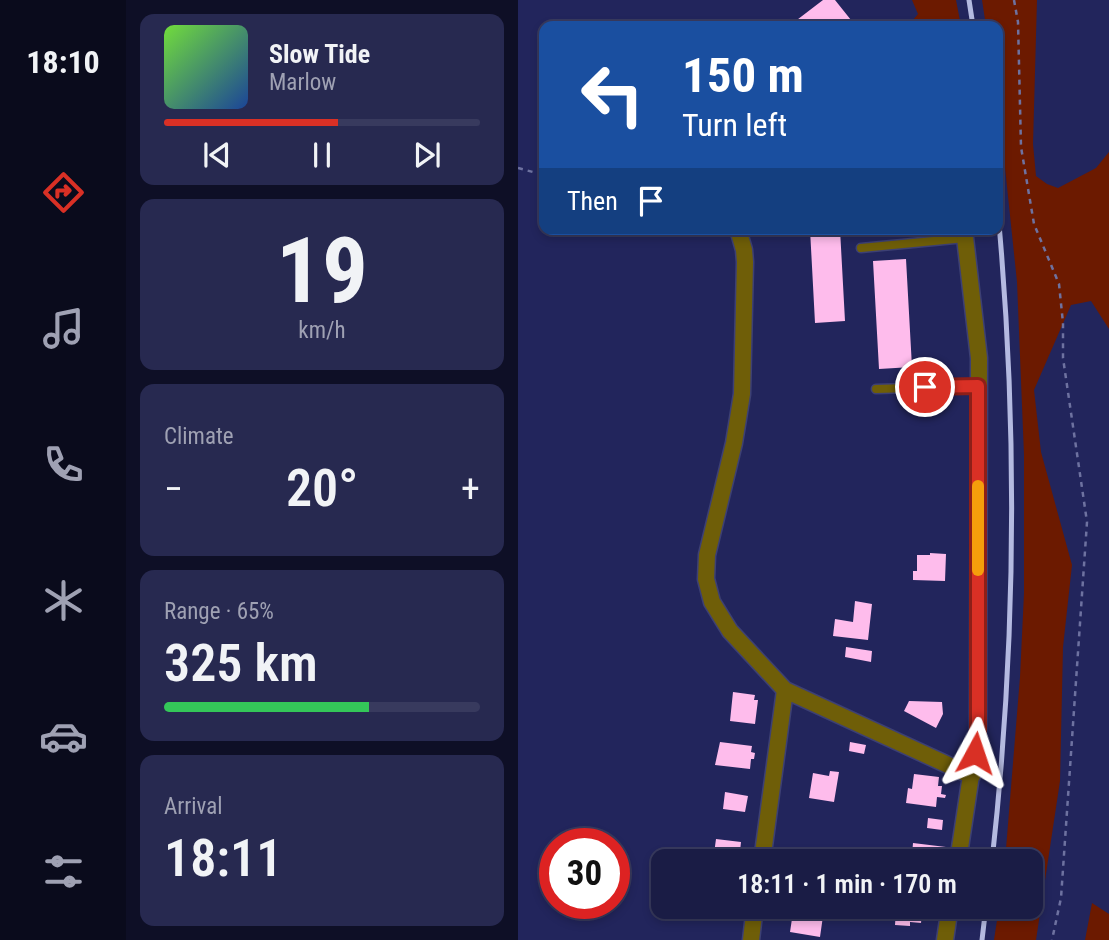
<!DOCTYPE html>
<html lang="en">
<head>
<meta charset="utf-8">
<style>
	:root { --surface:#1a1c45; --page:#272950; --text:#f1f3f6; --muted:#9fa1b3; --line:#383a5e; --accent:#d93025 }
	body { margin:0; font-family:"Roboto Condensed",sans-serif; background:var(--page); color:var(--text); height:100vh; display:flex; flex-direction:column; font-size:26px; white-space:nowrap }
	* { box-sizing:border-box; margin:0 }
	p { font-size:23px; color:var(--muted) }
	.icon { flex:none; width:38px; height:38px; fill:none; stroke:currentColor; stroke-width:2; stroke-linecap:round; stroke-linejoin:round }
	.map { position:relative; flex:1; overflow:hidden }
	.sheet { display:flex; flex-direction:column; gap:14px; padding:14px; background:#0e0f26; width:392px }
	.sheet>* { flex:none }
	.guide { position:absolute; left:21px; top:21px; width:464px; height:214px; border-radius:14px; box-shadow:0 4px 10px #0003,0 0 0 2px var(--line); background:#1a4fa0; color:#fff; overflow:hidden }
	.speed { position:absolute; left:21px; top:828px; display:flex; gap:14px; font-size:35px; font-weight:700; text-align:center }
	.speed>* { display:grid; place-content:center; width:91px; height:91px; border-radius:50%; background:var(--surface); box-shadow:0 4px 10px #0003,0 0 0 2px var(--line); line-height:1 }
	.speed .limit { border:10px solid #d22; background:#fff; color:#111 }
	.pin { position:absolute; display:grid; place-items:center; width:60px; height:60px; color:#fff; margin:-30px; border:4px solid #fff; border-radius:50%; box-shadow:0 2px 7px #0007 }
	.me { position:absolute; width:77px; margin:-38px; rotate:5deg; stroke-linejoin:round; filter:drop-shadow(0 0 5px #0008) }
	.turn { display:flex; align-items:center; gap:24px; height:147px; padding:0 28px; font-size:32px }
	.turn .icon { width:91px; height:91px; stroke-width:2.5 }
	.turn b { display:block; font-size:49px; line-height:60px }
	.then { display:flex; align-items:center; height:66px; padding:0 28px; background:#0003; gap:14px; font-size:26px }
	.big { font-size:52px; font-weight:600; line-height:1.1 }
	.sheet .tile { flex:1; display:flex; flex-direction:column; justify-content:center; gap:10px; min-width:0; padding:0 24px; border-radius:14px; background:var(--page) }
	.sheet .dial { align-items:center; gap:0 }
	.dial b { font-size:91px; line-height:1 }
	.song { display:flex; align-items:center; gap:21px }
	.cover { width:84px; height:84px; border-radius:10px; background:linear-gradient(135deg,hsl(100 70% 55%),hsl(220 70% 35%)) }
	.played { height:7px; border-radius:4px; background:linear-gradient(90deg,var(--accent) 55%,var(--line) 55%) }
	.keys { display:flex; justify-content:space-around; direction:ltr }
	.heat { display:flex; justify-content:space-between; align-items:center; font-size:38px; direction:ltr }
	.charge { height:10px; border-radius:5px; background:linear-gradient(90deg,#34c759 65%,var(--line) 0) }
	.trip { position:absolute; left:133px; top:849px; width:392px; height:70px; border-radius:14px; background:var(--surface); box-shadow:0 4px 10px #0003,0 0 0 2px var(--line); font-weight:600; line-height:70px; text-align:center }
	main { display:flex; flex:1; min-height:0 }
	.menu { display:flex; flex-direction:column; width:126px; justify-content:space-around; align-items:center; background:#0a0b1c; color:var(--muted) }
	.menu .icon { width:49px; height:49px }
	.menu .selected { color:var(--accent) }
	.menu b { font-size:32px; color:var(--text) }
	.map>svg:first-child { display:block }
	.green { fill:#6c1a00 }
	.building { fill:#febcec }
	.lines { fill:none; stroke-linecap:round; stroke-linejoin:round }
	.lane-casing { stroke:#3d4074; stroke-width:11 }
	.street-casing { stroke:#3d4074; stroke-width:19 }
	.path { stroke:#6e72a0; stroke-width:2.5; stroke-dasharray:5 5; stroke-linecap:butt }
	.lane { stroke:#6f5e08; stroke-width:8 }
	.street { stroke:#6f5e08; stroke-width:16 }
	.rail { stroke:#b4bae0; stroke-width:5 }
	.route-casing { stroke:#8d1f18; stroke-width:18 }
	.route { stroke:#d93025; stroke-width:12 }
	.slow { stroke:#f59e0b; stroke-width:12 }
</style>
</head>
<body>
<main>
<nav class="menu">
<b>18:10</b>
<svg class="icon selected" aria-label="directions" viewBox="0 0 24 24"><path d="M12 3l9 9-9 9-9-9zM9 14v-3h6M13 9l2 2-2 2"/></svg>
<svg class="icon" aria-label="music" viewBox="0 0 24 24"><path d="M9 18V5l10-2v13"/><circle cx="6" cy="18" r="3"/><circle cx="16" cy="16" r="3"/></svg>
<svg class="icon" aria-label="phone" viewBox="0 0 24 24"><path d="M5 4h4l2 5-3 2q2 4 5 5l2-3 5 2v4C11 20 4 13 5 4z"/></svg>
<svg class="icon" aria-label="climate" viewBox="0 0 24 24"><path d="M12 3v18M4 7l16 10M4 17L20 7"/></svg>
<svg class="icon" aria-label="car" viewBox="0 0 24 24"><path d="M5 17H2v-5l4-1 3-4h7l3 4 3 1v5h-3M9 17h6M6 11h13"/><circle cx="7" cy="17" r="2"/><circle cx="17" cy="17" r="2"/></svg>
<svg class="icon" aria-label="filters" viewBox="0 0 24 24"><path d="M4 7h16M4 17h16"/><circle cx="9" cy="7" r="2"/><circle cx="15" cy="17" r="2"/></svg>
</nav>
<section class="sheet">
<div class="tile">
<div class="song"><i class="cover"></i><div><b>Slow Tide</b><p>Marlow</p></div></div>
<div class="played"></div>
<div class="keys"><svg class="icon" aria-label="previous" viewBox="0 0 24 24"><path d="M18 5L8 12l10 7zM5 5v14"/></svg><svg class="icon" aria-label="pause" viewBox="0 0 24 24"><path d="M8 5v14M16 5v14"/></svg><svg class="icon" aria-label="next" viewBox="0 0 24 24"><path d="M6 5l10 7-10 7zM19 5v14"/></svg></div>
</div>
<div class="tile dial"><b>19</b><p>km/h</p></div>
<div class="tile"><p>Climate</p>
<div class="heat"><a>−</a><b class="big">20°</b><a>+</a></div>
</div>
<div class="tile"><p>Range · 65%</p><b class="big">325 km</b><div class="charge"></div></div>
<div class="tile"><p>Arrival</p><b class="big">18:11</b></div>
</section>
<div class="map">
<svg width="591" height="940" viewBox="0 0 591 940">
	<rect width="100%" height="100%" fill="#22255c"/>
	<!-- green -->
	<path class="green" d="M394 0H438L443 26H390L400 14Z
		M464 0H519L515 144 518 176 529 184 540 188 578 168 591 152V329L573 301 553 305 516 390 523 452 554 565 545 647 542 781 518 940H476L481 907 513 906V861H487L502 677 506 593V455L499 282 480 101V26H468Z
		M574 903 591 914V940H567Z"/>
	<!-- building -->
	<path class="building" d="M305 0H317L337 25 271 26Z
		M292 229H322L327 321 297 323Z
		M388 259 394 367 361 369 355 261Z
		M412 553 428 554 427 581 395 580V571H399V555H412Z
		M337 601 354 604 350 640 315 636 317 619 335 622Z
		M328 647 354 651 353 662 327 657Z
		M215 692 237 695 236 700H240L237 724 212 721Z
		M391 701 424 702 425 714 418 728 386 711Z
		M202 742 234 746 233 752 237 753 236 759H233L232 769 197 765Z
		M332 742 348 745 346 754 331 751Z
		M312 771 321 772 316 802 291 798 295 773 311 776Z
		M396 774 421 777 420 786H424L423 794 428 795 427 798 419 797 418 807 388 803 390 788 394 789Z
		M207 792 230 796 227 812 205 809Z
		M410 818 425 820 424 830 409 828Z
		M198 839 223 842 221 861H195Z
		M395 843 428 847 426 860 394 855Z
		M188 906H214L212 917 187 913Z
		M378 910 404 913 403 923 392 922V926L377 925Z
		M275 912 305 916 302 937 272 932Z"/>
	<g class="lines">
		<!-- lane casing -->
		<g class="lane-casing">
			<path id="lane" d="M343 248 447 238
				M358 389 460 386"/>
		</g>
		<!-- street casing -->
		<g class="street-casing">
			<path id="street" d="M220 229 226 250 227 262 224 394 216 443 189 555 188 579 194 602 212 631 267 690 454 776
				M244 861 267 690
				M440 861 460 729 461 358 446 229
				M233 940 237 906
				M427 940 432 906"/>
		</g>
		<!-- path -->
		<path class="path" d="M496 0 500 22 503 147 516 224 541 284 545 323V358L569 522 543 898 534 940
			M0 168 26 175"/>
		<!-- lane -->
		<use href="#lane" class="lane"/>
		<!-- street -->
		<use href="#street" class="street"/>
		<!-- rail -->
		<path class="rail" d="M451 0 455 26
			M474 861C498 645 500 429 480 213
			M464 940 468 906"/>
	</g>
	<g class="lines">
		<!-- route casing -->
		<g class="route-casing">
			<path id="route" d="M407 387 460 386V729L457 753"/>
		</g>
		<!-- route -->
		<use href="#route" class="route"/>
		<!-- slow -->
		<path class="slow" d="M460 570V486"/>
	</g>
</svg>
<div class="speed"><div class="limit">30</div></div>
<div class="pin" style="left:407px;top:387px;background:#d93025"><svg class="icon" aria-label="arrive" viewBox="0 0 24 24"><path d="M6 21V4h12l-3 4 3 4H6"/></svg></div>
<svg class="me" style="left:457px;top:753px" viewBox="-20 -20 40 40"><path d="M0-17L14 15 0 8-14 15z" fill="#d93025" stroke="#fff" stroke-width="4"/></svg>
<div class="trip">18:11 · 1 min · 170 m</div>
<div class="guide">
<div class="turn"><svg class="icon" aria-label="left" viewBox="0 0 24 24"><path d="M17 20v-9H6M10 6l-5 5 5 5"/></svg><div><b>150 m</b>Turn left</div></div>
<div class="then">Then<svg class="icon" aria-label="arrive" viewBox="0 0 24 24"><path d="M6 21V4h12l-3 4 3 4H6"/></svg></div>
</div>
</div>
</main>
</body>
</html>
